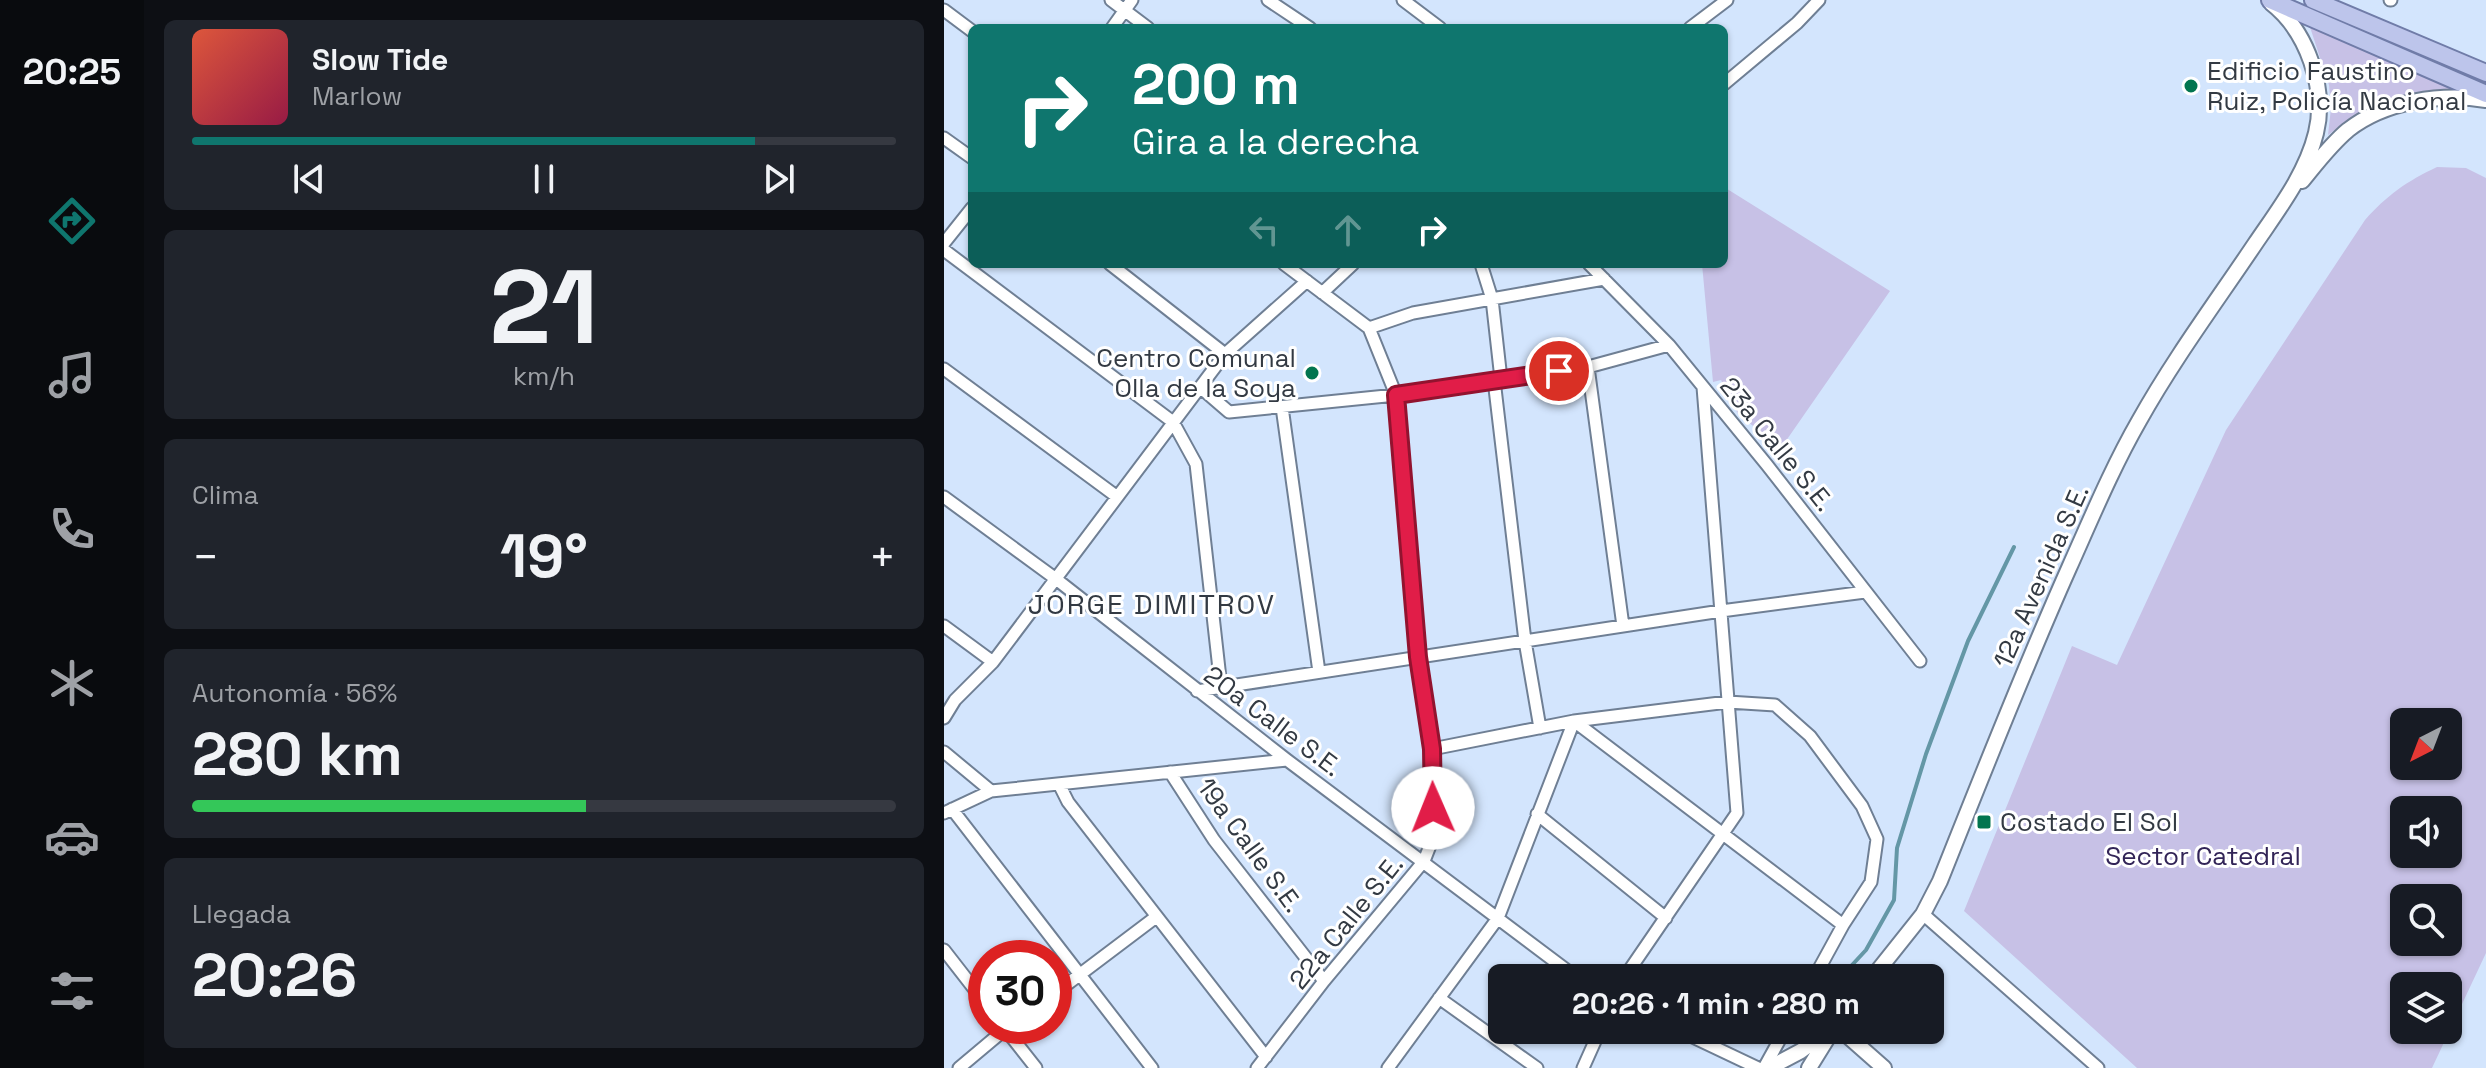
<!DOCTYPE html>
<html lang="es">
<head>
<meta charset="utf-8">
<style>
	:root { --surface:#171b24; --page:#20242c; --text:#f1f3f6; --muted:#9ea1a6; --line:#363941; --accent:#0f766e }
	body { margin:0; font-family:"Space Grotesk",sans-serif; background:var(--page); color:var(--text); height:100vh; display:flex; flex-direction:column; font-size:30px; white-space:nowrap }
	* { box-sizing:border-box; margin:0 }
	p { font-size:26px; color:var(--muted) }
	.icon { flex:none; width:44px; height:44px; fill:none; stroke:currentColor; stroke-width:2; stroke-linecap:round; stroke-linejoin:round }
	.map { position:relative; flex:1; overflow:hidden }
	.side { display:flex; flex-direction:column; gap:20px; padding:20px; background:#0d0f14; width:800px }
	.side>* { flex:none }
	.banner { position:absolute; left:24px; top:24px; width:760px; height:244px; border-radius:12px; box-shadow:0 2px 6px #0004; background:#0f766e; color:#fff; overflow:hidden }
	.needle { width:52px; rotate:222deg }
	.buttons { position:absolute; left:1446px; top:708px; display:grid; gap:16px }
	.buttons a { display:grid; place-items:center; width:72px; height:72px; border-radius:12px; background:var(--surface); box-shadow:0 2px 6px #0004; font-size:40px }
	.speed { position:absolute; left:24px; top:940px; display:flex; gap:16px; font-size:40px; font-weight:700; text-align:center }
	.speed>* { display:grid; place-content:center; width:104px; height:104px; border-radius:50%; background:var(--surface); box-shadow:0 2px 6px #0004; line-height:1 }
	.speed .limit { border:12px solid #d22; background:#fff; color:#111 }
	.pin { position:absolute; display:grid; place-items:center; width:68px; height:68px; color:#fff; margin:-34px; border:4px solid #fff; border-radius:50%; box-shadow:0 2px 8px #0007 }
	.me { position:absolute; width:88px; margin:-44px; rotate:359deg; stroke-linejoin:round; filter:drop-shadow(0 0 6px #0008) }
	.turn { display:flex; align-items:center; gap:28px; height:168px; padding:0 32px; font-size:36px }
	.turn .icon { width:104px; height:104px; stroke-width:2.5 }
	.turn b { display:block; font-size:56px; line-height:68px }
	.lanes { display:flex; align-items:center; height:76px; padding:0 32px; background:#0003; justify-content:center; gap:40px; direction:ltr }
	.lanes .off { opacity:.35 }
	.big { font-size:60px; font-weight:600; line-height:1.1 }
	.side .tile { flex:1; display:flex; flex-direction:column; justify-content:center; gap:12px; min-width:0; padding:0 28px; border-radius:12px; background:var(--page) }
	.side .dial { align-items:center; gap:0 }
	.dial b { font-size:104px; line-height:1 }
	.song { display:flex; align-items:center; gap:24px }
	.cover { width:96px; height:96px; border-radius:12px; background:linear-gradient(135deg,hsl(10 70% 55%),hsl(340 70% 35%)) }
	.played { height:8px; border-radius:4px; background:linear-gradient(90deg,var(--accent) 80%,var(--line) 80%) }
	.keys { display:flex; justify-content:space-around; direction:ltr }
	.heat { display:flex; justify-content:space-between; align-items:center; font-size:44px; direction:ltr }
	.charge { height:12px; border-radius:6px; background:linear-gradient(90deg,#34c759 56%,var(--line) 0) }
	.trip { position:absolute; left:544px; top:964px; width:456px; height:80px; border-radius:12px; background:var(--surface); box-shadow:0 2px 6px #0004; font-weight:600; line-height:80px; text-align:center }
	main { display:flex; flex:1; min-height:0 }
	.menu { display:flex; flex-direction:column; width:144px; justify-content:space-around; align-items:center; background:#090b0e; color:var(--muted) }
	.menu .icon { width:56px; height:56px }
	.menu .on { color:var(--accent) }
	.menu b { font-size:36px; color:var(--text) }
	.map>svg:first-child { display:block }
	.green { fill:#c7c1e6; fill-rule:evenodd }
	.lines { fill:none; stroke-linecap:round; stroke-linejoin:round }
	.stream { stroke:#6497a6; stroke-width:4 }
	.minor-casing { stroke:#6f7f94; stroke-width:15 }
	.tertiary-casing { stroke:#6f7f94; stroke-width:18 }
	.primary-casing { stroke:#707ca8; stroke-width:20 }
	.minor { stroke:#fff; stroke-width:11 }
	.tertiary { stroke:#fff; stroke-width:14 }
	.primary { stroke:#bdc5eb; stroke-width:16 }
	.route-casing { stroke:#92132f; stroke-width:20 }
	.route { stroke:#e11d48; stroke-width:14 }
	.poi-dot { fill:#02754f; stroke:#fff; stroke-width:3 }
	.labels { text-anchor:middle; stroke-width:6; stroke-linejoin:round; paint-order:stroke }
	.poi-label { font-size:26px; fill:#333a43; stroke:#fff; text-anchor:start }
	.street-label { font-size:26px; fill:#333a43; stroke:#fff }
	.park-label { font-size:26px; fill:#322457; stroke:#fff }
	.neighbourhood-label { font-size:28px; letter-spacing:2px; fill:#333a43; stroke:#fff }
</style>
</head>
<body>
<main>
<nav class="menu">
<b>20:25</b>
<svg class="icon on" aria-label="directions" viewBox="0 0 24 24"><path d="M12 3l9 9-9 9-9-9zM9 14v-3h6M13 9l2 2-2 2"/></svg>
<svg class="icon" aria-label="music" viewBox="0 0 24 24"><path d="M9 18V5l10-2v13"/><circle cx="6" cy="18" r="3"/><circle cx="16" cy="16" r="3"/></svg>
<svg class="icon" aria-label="phone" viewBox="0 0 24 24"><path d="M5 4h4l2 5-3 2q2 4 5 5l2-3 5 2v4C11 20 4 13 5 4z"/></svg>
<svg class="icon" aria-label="climate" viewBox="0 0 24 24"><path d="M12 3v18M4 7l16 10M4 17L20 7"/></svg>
<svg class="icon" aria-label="car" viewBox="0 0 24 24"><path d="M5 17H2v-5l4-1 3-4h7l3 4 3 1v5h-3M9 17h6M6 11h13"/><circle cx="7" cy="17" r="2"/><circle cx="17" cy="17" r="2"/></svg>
<svg class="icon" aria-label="filters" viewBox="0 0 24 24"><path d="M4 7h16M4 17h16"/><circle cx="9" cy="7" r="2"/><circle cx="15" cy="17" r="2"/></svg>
</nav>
<section class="side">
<div class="tile">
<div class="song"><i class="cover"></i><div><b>Slow Tide</b><p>Marlow</p></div></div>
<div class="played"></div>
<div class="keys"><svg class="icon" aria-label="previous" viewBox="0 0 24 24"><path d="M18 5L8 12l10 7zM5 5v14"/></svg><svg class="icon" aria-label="pause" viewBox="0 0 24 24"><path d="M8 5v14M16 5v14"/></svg><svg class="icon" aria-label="next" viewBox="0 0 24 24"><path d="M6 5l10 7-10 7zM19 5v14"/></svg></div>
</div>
<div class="tile dial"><b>21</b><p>km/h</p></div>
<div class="tile"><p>Clima</p>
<div class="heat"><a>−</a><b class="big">19°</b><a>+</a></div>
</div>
<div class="tile"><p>Autonomía · 56%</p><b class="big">280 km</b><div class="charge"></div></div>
<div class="tile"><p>Llegada</p><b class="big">20:26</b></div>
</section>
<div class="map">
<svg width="1542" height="1068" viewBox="0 0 1542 1068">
	<rect width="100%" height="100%" fill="#d3e5fd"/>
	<!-- green -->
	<path class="green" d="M1364 21 1510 88 1451 98 1408 117 1384 135 1387 108 1385 85Z
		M1493 167 1522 168 1542 178V953L1488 1068H1193L1020 911 1128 646 1173 665 1282 430 1421 220C1442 196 1463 181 1493 167ZM1460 722H1504V766H1460ZM1460 810H1504V854H1460ZM1460 898H1504V942H1460ZM1460 986H1504V1030H1460Z
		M780 187 946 291 837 448 794 414 777 380 769 382 758 264H780Z"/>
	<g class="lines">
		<!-- stream -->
		<path class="stream" d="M896 978 922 950 950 900 953 848 982 754 1024 641 1070 547"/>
		<!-- minor casing -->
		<g class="minor-casing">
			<path id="minor" d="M167 0 204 28
				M324 0 366 28
				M459 0 496 28
				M1446 0H1447
				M0 10 28 31
				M168 28 188 0
				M746 28 783 0
				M780 84 853 23 875 0
				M0 138 28 158
				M0 243 28 208
				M0 250 229 422 252 464 277 687
				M166 264 281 354
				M537 264 548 299 557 379
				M645 264 725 345 823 465 976 661
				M378 293 409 264
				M425 328 469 313 660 279
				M644 367 679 626
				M0 369 172 496
				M550 380 581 641 596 728
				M256 387 285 412 452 395 644 367 725 345
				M338 407 375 672
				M0 497 112 579 343 760 633 978
				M0 626 49 662
				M253 691 777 611 921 592
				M0 718 11 700 49 662 281 354 363 281
				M630 721 899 925
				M488 749 630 721 784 702 831 705 866 736 918 806 933 839 927 882 899 925 870 978
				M0 752 47 791
				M226 772 270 840 380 981
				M115 784 124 802 322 1057
				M8 809 208 1068
				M0 813 47 791 343 760
				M593 814 722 918
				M979 914 1154 1068
				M0 950 42 1004
				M680 978 793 813 759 387
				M110 994 212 917
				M495 998 593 1068
				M59 1026 92 1068
				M734 1030 814 1068
				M15 1068 65 1026
				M313 1068 380 981 480 861 489 838 488 749 474 657 452 395 425 328 340 264
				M444 1068 554 918 630 721
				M639 1068 656 1030
				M820 1068 841 1030"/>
		</g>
		<!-- tertiary casing -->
		<g class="tertiary-casing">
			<path id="tertiary" d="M1358 181C1372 164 1387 144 1404 130 1441 101 1497 93 1542 100
				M928 978 979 914 996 881C1038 776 1079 671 1125 568 1147 519 1168 468 1195 421 1229 360 1272 302 1311 244 1334 210 1362 174 1372 133 1383 88 1363 31 1327 3
				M897 1030 940 1068
				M825 1068 857 1051 885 1030
				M865 1068 886 1034"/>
		</g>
		<!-- primary casing -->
		<g class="primary-casing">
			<path id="primary" d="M1326 0 1542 94
				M1369 0 1542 73"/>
		</g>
		<!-- minor -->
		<use href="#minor" class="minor"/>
		<!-- tertiary -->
		<use href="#tertiary" class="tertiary"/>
		<!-- primary -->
		<use href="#primary" class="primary"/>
	</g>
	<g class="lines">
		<!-- route casing -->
		<g class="route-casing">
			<path id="route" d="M489 808 488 749 474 657 452 395 615 371"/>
		</g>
		<!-- route -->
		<use href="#route" class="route"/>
	</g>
	<!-- markers -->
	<g class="poi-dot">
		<circle cx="1247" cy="86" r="8"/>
		<circle cx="368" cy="373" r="8"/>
		<rect x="1032" y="814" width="16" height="16" rx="4"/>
	</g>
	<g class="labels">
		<!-- poi labels -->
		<g class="poi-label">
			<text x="1263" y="80">Edificio Faustino<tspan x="1263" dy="30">Ruiz, Policía Nacional</tspan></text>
			<text x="352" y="367" text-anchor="end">Centro Comunal<tspan x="352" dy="30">Olla de la Soya</tspan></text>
			<text x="1056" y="831">Costado El Sol</text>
		</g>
		<!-- street labels -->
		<g class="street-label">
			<text transform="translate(833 444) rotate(51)" y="9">23a Calle S.E.</text>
			<text transform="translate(1097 576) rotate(-66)" y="9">12a Avenida S.E.</text>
			<text transform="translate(329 721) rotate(37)" y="9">20a Calle S.E.</text>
			<text transform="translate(306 845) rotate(54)" y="9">19a Calle S.E.</text>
			<text transform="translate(402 922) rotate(-51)" y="9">22a Calle S.E.</text>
		</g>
		<!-- park labels -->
		<g class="park-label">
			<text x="1259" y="865">Sector Catedral</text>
		</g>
		<!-- neighbourhood labels -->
		<g class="neighbourhood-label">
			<text x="208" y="614">JORGE DIMITROV</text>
		</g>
	</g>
</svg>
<div class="buttons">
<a><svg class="needle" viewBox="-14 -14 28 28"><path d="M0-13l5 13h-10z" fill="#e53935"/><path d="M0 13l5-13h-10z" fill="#9ea1a6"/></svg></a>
<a><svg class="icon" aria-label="sound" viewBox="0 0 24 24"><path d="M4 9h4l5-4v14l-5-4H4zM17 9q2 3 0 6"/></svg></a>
<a><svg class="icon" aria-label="search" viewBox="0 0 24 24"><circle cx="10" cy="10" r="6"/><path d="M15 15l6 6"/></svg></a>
<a><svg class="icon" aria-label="layers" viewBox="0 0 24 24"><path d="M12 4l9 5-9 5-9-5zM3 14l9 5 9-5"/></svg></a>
</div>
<div class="speed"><div class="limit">30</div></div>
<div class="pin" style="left:615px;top:371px;background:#d93025"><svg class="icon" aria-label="arrive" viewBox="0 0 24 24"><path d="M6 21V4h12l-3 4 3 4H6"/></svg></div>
<svg class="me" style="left:489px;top:808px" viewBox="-20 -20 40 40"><circle r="19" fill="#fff"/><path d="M0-13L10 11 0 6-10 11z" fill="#e11d48"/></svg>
<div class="trip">20:26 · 1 min · 280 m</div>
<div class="banner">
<div class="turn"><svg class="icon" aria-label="right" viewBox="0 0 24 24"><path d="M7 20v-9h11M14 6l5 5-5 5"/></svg><div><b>200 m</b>Gira a la derecha</div></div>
<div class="lanes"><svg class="icon off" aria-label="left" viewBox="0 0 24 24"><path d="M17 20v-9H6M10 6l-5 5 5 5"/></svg><svg class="icon off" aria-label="ahead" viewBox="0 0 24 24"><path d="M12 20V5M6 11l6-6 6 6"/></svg><svg class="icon" aria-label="right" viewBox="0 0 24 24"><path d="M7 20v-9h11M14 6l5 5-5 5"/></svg></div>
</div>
</div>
</main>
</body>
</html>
